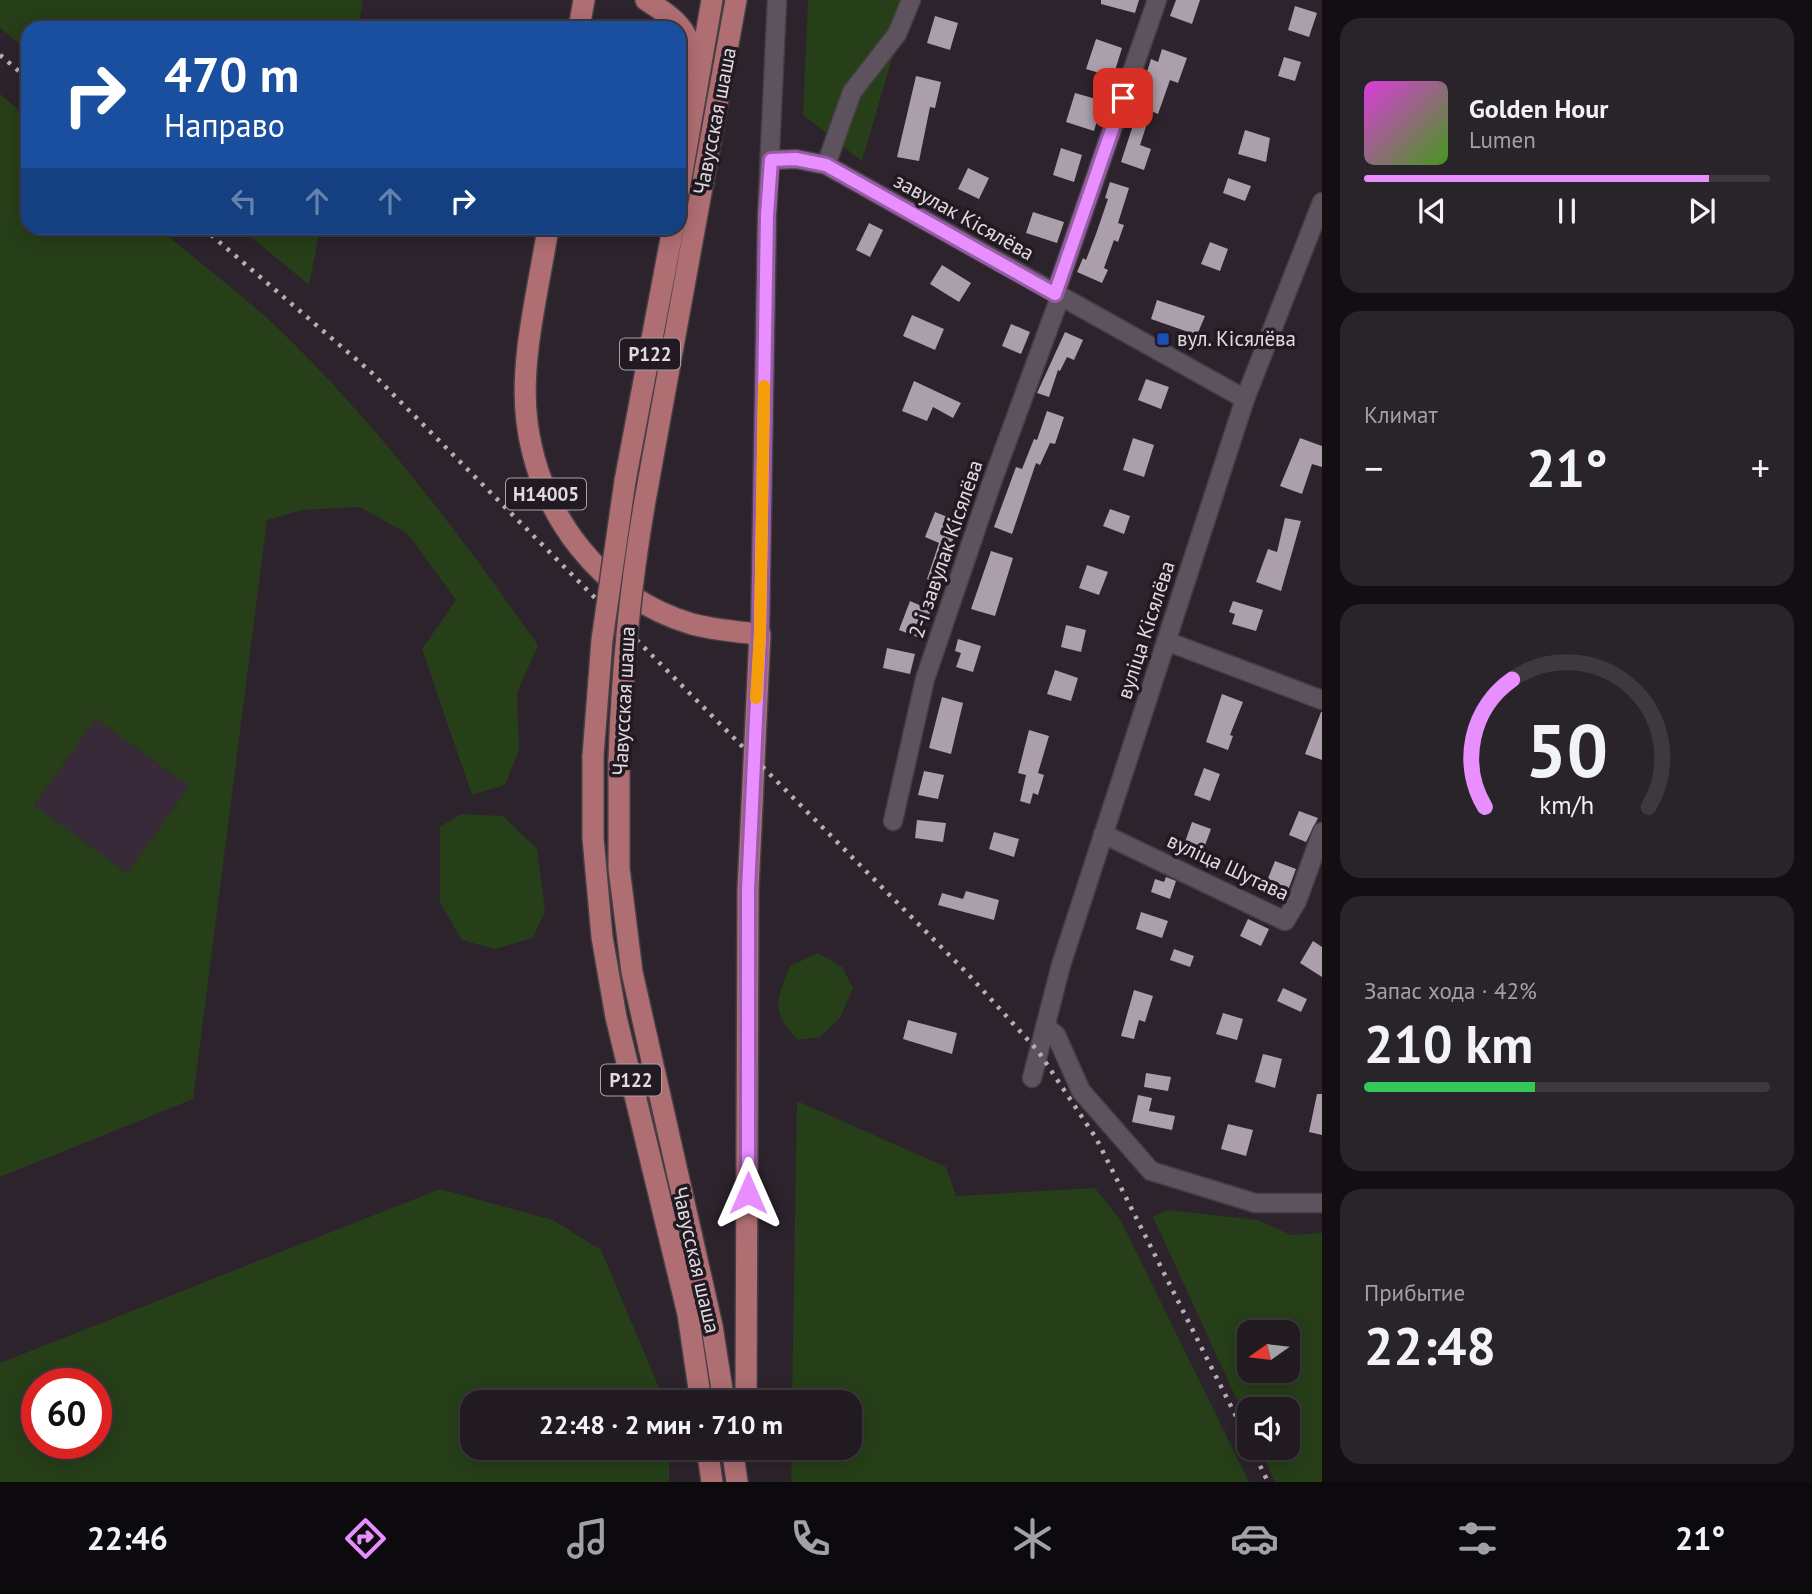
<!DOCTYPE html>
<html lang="ru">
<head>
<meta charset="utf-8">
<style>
	:root { --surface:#211a21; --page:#29232a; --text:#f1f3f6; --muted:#a2a1a5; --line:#3e383f; --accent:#e88eff }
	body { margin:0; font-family:"PT Sans",sans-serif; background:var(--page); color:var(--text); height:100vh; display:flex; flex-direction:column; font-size:26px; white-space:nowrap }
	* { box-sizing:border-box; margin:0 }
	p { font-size:23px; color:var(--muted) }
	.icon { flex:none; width:38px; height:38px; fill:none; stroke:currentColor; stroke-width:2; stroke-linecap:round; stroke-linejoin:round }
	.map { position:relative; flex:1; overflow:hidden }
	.details { display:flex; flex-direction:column; gap:18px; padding:18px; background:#120e12; width:490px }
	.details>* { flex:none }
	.guide { position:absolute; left:21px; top:21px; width:665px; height:214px; border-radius:21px; box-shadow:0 4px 18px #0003,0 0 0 2px var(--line); background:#1a4fa0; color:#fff; overflow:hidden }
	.needle { width:46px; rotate:256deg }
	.buttons { position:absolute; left:1237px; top:1320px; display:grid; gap:14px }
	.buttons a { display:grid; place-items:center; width:63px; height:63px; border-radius:14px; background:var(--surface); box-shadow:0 4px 18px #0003,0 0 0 2px var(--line); font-size:35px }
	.speed { position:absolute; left:21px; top:1368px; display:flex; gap:14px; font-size:35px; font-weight:700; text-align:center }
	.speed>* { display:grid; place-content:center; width:91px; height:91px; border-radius:50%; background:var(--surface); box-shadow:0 4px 18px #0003,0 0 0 2px var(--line); line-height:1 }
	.speed .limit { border:10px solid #d22; background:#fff; color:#111 }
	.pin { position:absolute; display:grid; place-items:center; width:60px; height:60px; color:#fff; margin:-30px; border-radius:14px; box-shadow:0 4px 10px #0006 }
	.me { position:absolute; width:77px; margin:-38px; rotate:0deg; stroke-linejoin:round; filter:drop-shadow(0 0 5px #0008) }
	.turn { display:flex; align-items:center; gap:24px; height:147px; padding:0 28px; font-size:32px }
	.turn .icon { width:91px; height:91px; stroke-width:2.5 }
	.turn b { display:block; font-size:49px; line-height:60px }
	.lanes { display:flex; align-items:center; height:66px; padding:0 28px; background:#0003; justify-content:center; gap:35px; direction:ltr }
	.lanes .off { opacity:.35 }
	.big { font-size:52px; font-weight:600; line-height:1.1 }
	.details .tile { flex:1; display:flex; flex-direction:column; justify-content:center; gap:10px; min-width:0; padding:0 24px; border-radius:21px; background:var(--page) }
	.details .dial { align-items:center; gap:0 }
	.dial svg { height:182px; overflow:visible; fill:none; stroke:var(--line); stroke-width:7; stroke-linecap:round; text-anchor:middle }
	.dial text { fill:var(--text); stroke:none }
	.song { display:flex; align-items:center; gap:21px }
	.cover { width:84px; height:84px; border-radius:10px; background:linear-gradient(135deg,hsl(300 70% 55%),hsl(100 70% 35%)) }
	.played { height:7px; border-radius:4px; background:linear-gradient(90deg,var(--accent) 85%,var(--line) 85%) }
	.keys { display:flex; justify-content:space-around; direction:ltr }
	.heat { display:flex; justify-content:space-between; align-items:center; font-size:38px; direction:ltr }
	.charge { height:10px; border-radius:5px; background:linear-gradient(90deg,#34c759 42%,var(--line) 0) }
	.trip { position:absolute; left:460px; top:1390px; width:402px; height:70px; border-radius:21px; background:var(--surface); box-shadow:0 4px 18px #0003,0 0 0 2px var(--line); font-weight:600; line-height:70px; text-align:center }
	.dock { display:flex; height:112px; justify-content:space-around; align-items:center; background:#0d0a0d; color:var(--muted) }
	.dock .icon { width:49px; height:49px }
	.dock .active { color:var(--accent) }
	.dock b { font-size:32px; color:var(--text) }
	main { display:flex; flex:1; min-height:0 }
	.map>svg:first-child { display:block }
	.built { fill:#382a38 }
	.green { fill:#263f18; fill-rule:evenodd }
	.building { fill:#aa9faa }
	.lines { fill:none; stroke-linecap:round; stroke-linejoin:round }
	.minor-casing { stroke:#453e45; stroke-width:21 }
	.major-casing { stroke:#453e45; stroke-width:24 }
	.minor { stroke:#5d535e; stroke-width:18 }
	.major { stroke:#af6e72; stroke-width:21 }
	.rail { stroke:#b6afb6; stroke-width:4.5; stroke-dasharray:3.5 7; stroke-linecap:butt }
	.major-bridge-casing { stroke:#453e45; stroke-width:24; stroke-linecap:butt }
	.major-bridge { stroke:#af6e72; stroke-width:21 }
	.route-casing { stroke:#975ca6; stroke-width:18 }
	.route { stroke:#e88eff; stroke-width:12 }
	.slow { stroke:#f59e0b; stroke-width:12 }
	.transit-dot { fill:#1a4fb4; stroke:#221a22; stroke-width:2.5 }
	.labels { text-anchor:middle; stroke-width:7; stroke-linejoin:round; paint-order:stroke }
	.shield { fill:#221a22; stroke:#a8a1a8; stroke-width:2 }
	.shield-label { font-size:19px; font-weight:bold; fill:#e1dbe1 }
	.street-label { font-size:21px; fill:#e1dbe1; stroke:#221a22 }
	.poi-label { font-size:21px; fill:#e1dbe1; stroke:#221a22; text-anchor:start }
</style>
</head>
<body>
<main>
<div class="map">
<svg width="1322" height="1482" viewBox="0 0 1322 1482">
	<rect width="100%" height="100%" fill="#2c232c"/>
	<!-- built -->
	<path class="built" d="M96 719 189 786 127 873 34 805Z"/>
	<!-- green -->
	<path class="green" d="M0 0H363L358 28H28V51L0 28Z
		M808 0H909L862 161 803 115Z
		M0 94 28 118V228H158C202 265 250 300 291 341 384 433 463 539 538 645L517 693 519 750 505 785 472 795 422 649 456 600 408 534 360 507 302 510 267 520 193 1099 0 1177ZM96 719 189 786 127 873 34 805Z
		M240 228H320L309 285Z
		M461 814 503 816 537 849 545 911 533 938 495 949 462 940 440 903V827Z
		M818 953 842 967 853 988 840 1018 820 1037 798 1040C770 1011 776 1001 790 966Z
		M797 1101 946 1167 956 1196 1095 1188 1121 1221 1249 1482H791L792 1447H850V1402H792Z
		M440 1189 553 1220 601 1250 665 1402H472V1447H669V1482H0V1363ZM37 1384H96V1444H37Z
		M1167 1210 1258 1220 1291 1235 1322 1233V1482H1275L1259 1447H1288V1409H1250L1249 1426 1153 1217ZM1250 1332H1288V1370H1250Z"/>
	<!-- building -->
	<path class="building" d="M1101 0H1139L1135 13 1101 4Z
		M1176 0H1200L1192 24 1170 16Z
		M1295 6 1317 13 1309 37 1288 30Z
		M935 16 958 23 950 50 927 43Z
		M1096 39 1122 48 1113 77 1086 69Z
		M1162 49 1187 58 1178 83 1170 80 1158 114 1151 111 1140 145 1151 149 1144 170 1121 162 1150 73 1147 72 1151 59 1158 62Z
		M1284 57 1301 62 1295 81 1278 76Z
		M916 76 941 82 935 108 930 107 919 161 897 157Z
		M1075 93 1103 101 1094 131 1066 122Z
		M1245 130 1270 138 1266 162 1238 154Z
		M1061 148 1082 155 1074 182 1053 175Z
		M968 168 989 178 979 199 958 189Z
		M1228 178 1251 186 1245 201 1223 193Z
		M1110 182 1129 188 1118 223 1124 225 1118 242 1114 240 1104 268 1108 270 1102 283 1077 272 1083 258 1086 260 1096 234 1108 199 1105 198Z
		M1033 212 1064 222 1057 243 1026 233Z
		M869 223 883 230 870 257 856 250Z
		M1210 242 1228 249 1220 271 1201 264Z
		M942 265 971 283 959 302 930 284Z
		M1157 300 1205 316 1197 335 1151 319Z
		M912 315 944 329 935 350 903 336Z
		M1011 324 1030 332 1021 354 1002 346Z
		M1065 332 1083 340 1074 360 1067 357 1060 371 1058 370 1049 397 1037 393Z
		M1146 379 1169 387 1161 409 1138 400Z
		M914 381 961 403 953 418 933 407 927 421 902 411Z
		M1047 411 1064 417 1055 444 1050 443 1040 465 1036 463 1012 534 994 527 1016 467 1022 469 1034 439 1037 440Z
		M1133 438 1154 445 1144 477 1123 470Z
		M1300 438 1322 446V467L1312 464 1302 494 1280 486Z
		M1110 509 1130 516 1124 534 1103 526Z
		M935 512 960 522 944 562 951 564 947 575 940 572 936 583 927 579 939 543 925 537Z
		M1285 518 1301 521 1281 591 1256 582 1268 549 1277 552Z
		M991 551 1013 558 995 616 971 609Z
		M1087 565 1108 572 1099 595 1079 588Z
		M910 601 931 610 920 638 899 630Z
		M1233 601 1263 610 1256 631 1232 624 1235 614 1229 612Z
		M1066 625 1086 630 1081 652 1061 647Z
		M958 639 981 646 973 672 956 667 961 653 955 651Z
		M887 648 915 654 910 674 883 668Z
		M1055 670 1078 678 1071 701 1047 694Z
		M1222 694 1243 702 1230 735 1233 736 1228 750 1206 742Z
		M942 697 963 703 951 754 929 748Z
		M1321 712H1322V760L1305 754Z
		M1029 730 1049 736 1038 773 1044 775 1038 795 1033 793 1030 804 1020 801 1026 775 1018 773Z
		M1204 768 1220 774 1210 801 1194 795Z
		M924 771 944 775 938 799 918 795Z
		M1299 811 1318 818 1306 842 1289 835Z
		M917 820 946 823 943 842 915 838Z
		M1192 822 1211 829 1204 848 1185 842Z
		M994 832 1019 839 1014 857 989 849Z
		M1275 861 1296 869 1284 901 1262 893Z
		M1166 877 1176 881 1170 899 1151 892 1155 879 1164 882Z
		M966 891 999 900 994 920 938 905 942 893 963 899Z
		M1141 912 1168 921 1162 938 1136 929Z
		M1248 919 1269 929 1261 946 1240 936Z
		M1313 941 1322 947V977L1300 963Z
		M1174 949 1194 956 1190 967 1170 960Z
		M1283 988 1307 999 1301 1012 1277 1001Z
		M1134 990 1153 996 1145 1022 1139 1020 1134 1039 1121 1036Z
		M1223 1013 1243 1019 1237 1040 1216 1034Z
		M908 1020 957 1033 952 1054 903 1039Z
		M1263 1054 1282 1059 1275 1088 1255 1082Z
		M1146 1073 1171 1077 1168 1091 1144 1087Z
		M1317 1094H1322V1135L1309 1132Z
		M1138 1095 1152 1098 1149 1111 1175 1116 1172 1130 1132 1122Z
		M1228 1124 1253 1130 1246 1156 1221 1149Z"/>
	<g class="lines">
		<!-- minor casing -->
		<g class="minor-casing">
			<path id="minor" d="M771 160 796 159 826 165 1245 399
				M826 165 852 92 897 34 911 0
				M1055 294 1157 0
				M760 634 767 215 777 0
				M1166 641 1322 700
				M893 821 925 679 992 482 1060 297
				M1103 834 1285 921 1297 901 1322 832
				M1045 1026 1056 1035 1081 1091 1151 1171 1255 1203H1322
				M1032 1078 1061 965 1245 399 1322 202"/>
		</g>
		<!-- major casing -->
		<g class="major-casing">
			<path id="major" d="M646 0C683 24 686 28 698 71
				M579 28 584 0
				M679 190 712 0
				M548 228C539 288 519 361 527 422 539 515 601 597 692 624 715 630 737 632 760 634L748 890 746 1402
				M625 481 673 228
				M648 484 736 0
				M593 756V838L602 937 616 1017 688 1314 701 1402
				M619 760V868L632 972 712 1326 724 1402
				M707 1447 712 1482
				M732 1447 737 1482"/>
		</g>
		<!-- minor -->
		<use href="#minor" class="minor"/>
		<!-- major -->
		<use href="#major" class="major"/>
		<!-- rail -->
		<path class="rail" d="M0 55 28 79
			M203 228 371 372 968 974 1038 1051 1096 1138 1250 1444
			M1251 1447 1268 1482"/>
		<!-- major-bridge casing -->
		<g class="major-bridge-casing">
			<path id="major-bridge" d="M593 756 602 640 625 481
				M619 760C622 667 631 576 648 484"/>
		</g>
		<!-- major-bridge -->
		<use href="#major-bridge" class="major-bridge"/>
	</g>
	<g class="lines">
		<!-- route casing -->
		<g class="route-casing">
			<path id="route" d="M748 1193V890L760 634 767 215 771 160 796 159 826 165 1055 294 1123 98"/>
		</g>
		<!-- route -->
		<use href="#route" class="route"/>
		<!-- slow -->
		<path class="slow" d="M756 698 760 634 764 386"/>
	</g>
	<!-- markers -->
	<rect class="transit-dot" x="1156" y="332" width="14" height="14" rx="3.5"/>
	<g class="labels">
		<!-- shield labels -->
		<g class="shield">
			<rect x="620" y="338.5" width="60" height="31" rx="5"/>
			<rect x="506" y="478.5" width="80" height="31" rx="5"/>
			<rect x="601" y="1064.5" width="60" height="31" rx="5"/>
		</g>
		<g class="shield-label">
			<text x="650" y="361">Р122</text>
			<text x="546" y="501">Н14005</text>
			<text x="631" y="1087">Р122</text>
		</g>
		<!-- street labels -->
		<g class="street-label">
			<text transform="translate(715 121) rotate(-79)" y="7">Чавусская шаша</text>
			<text transform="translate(964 217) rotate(29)" y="7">завулак Кісялёва</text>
			<text transform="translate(946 549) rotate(-71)" y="7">2-і завулак Кісялёва</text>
			<text transform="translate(1146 630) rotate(-72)" y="7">вуліца Кісялёва</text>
			<text transform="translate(624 701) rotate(-87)" y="7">Чавусская шаша</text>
			<text transform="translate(1228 867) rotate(25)" y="7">вуліца Шутава</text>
			<text transform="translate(696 1260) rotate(77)" y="7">Чавусская шаша</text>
		</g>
		<!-- poi labels -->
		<g class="poi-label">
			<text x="1177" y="346">вул. Кісялёва</text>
		</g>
	</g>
</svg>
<div class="buttons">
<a><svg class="needle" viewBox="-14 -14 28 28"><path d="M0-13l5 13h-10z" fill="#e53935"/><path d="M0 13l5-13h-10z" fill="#a2a1a5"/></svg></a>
<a><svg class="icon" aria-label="sound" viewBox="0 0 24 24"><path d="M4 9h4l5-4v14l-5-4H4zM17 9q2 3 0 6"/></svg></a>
</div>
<div class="speed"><div class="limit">60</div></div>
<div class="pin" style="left:1123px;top:98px;background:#d93025"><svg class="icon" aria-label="arrive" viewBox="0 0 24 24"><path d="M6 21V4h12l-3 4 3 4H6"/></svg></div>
<svg class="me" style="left:748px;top:1193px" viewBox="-20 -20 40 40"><path d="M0-17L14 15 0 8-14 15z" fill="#e88eff" stroke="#fff" stroke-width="4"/></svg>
<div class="trip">22:48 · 2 мин · 710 m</div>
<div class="guide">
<div class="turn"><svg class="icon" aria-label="right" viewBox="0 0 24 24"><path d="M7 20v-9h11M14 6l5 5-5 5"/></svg><div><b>470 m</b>Направо</div></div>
<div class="lanes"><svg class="icon off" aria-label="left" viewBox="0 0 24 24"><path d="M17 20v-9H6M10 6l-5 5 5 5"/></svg><svg class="icon off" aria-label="ahead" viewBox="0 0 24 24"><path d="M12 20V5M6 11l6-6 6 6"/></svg><svg class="icon off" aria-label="ahead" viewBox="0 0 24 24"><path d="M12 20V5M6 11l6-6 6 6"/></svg><svg class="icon" aria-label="right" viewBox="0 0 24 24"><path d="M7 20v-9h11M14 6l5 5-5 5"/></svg></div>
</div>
</div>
<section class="details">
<div class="tile">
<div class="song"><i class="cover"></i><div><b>Golden Hour</b><p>Lumen</p></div></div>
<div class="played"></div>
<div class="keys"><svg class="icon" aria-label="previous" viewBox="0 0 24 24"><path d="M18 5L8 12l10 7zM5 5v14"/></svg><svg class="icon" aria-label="pause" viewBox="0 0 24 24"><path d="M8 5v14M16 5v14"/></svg><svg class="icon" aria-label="next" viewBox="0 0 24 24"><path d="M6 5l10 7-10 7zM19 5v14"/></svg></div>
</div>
<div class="tile"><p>Климат</p>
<div class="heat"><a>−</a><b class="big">21°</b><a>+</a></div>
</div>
<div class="tile dial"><svg viewBox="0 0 100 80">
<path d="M14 69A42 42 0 1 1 86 69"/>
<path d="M14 69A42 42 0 0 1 26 13" stroke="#e88eff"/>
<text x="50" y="56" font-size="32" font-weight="700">50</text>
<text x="50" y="72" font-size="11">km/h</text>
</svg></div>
<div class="tile"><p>Запас хода · 42%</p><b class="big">210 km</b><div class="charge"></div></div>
<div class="tile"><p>Прибытие</p><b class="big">22:48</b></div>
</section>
</main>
<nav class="dock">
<b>22:46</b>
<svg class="icon active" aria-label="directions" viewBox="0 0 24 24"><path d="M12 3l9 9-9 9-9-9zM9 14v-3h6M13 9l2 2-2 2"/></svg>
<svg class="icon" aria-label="music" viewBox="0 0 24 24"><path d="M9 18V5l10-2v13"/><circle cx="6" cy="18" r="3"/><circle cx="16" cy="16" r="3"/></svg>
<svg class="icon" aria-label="phone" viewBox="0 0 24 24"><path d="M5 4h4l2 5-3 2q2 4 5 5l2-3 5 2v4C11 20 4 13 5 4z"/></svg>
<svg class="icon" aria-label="climate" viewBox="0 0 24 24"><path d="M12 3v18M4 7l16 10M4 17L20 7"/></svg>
<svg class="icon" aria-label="car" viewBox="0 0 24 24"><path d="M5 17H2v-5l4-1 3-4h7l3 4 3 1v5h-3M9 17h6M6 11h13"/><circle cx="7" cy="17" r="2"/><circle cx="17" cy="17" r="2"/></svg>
<svg class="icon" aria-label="filters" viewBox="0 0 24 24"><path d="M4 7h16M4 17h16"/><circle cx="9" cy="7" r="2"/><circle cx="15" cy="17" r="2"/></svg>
<b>21°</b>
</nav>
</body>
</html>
